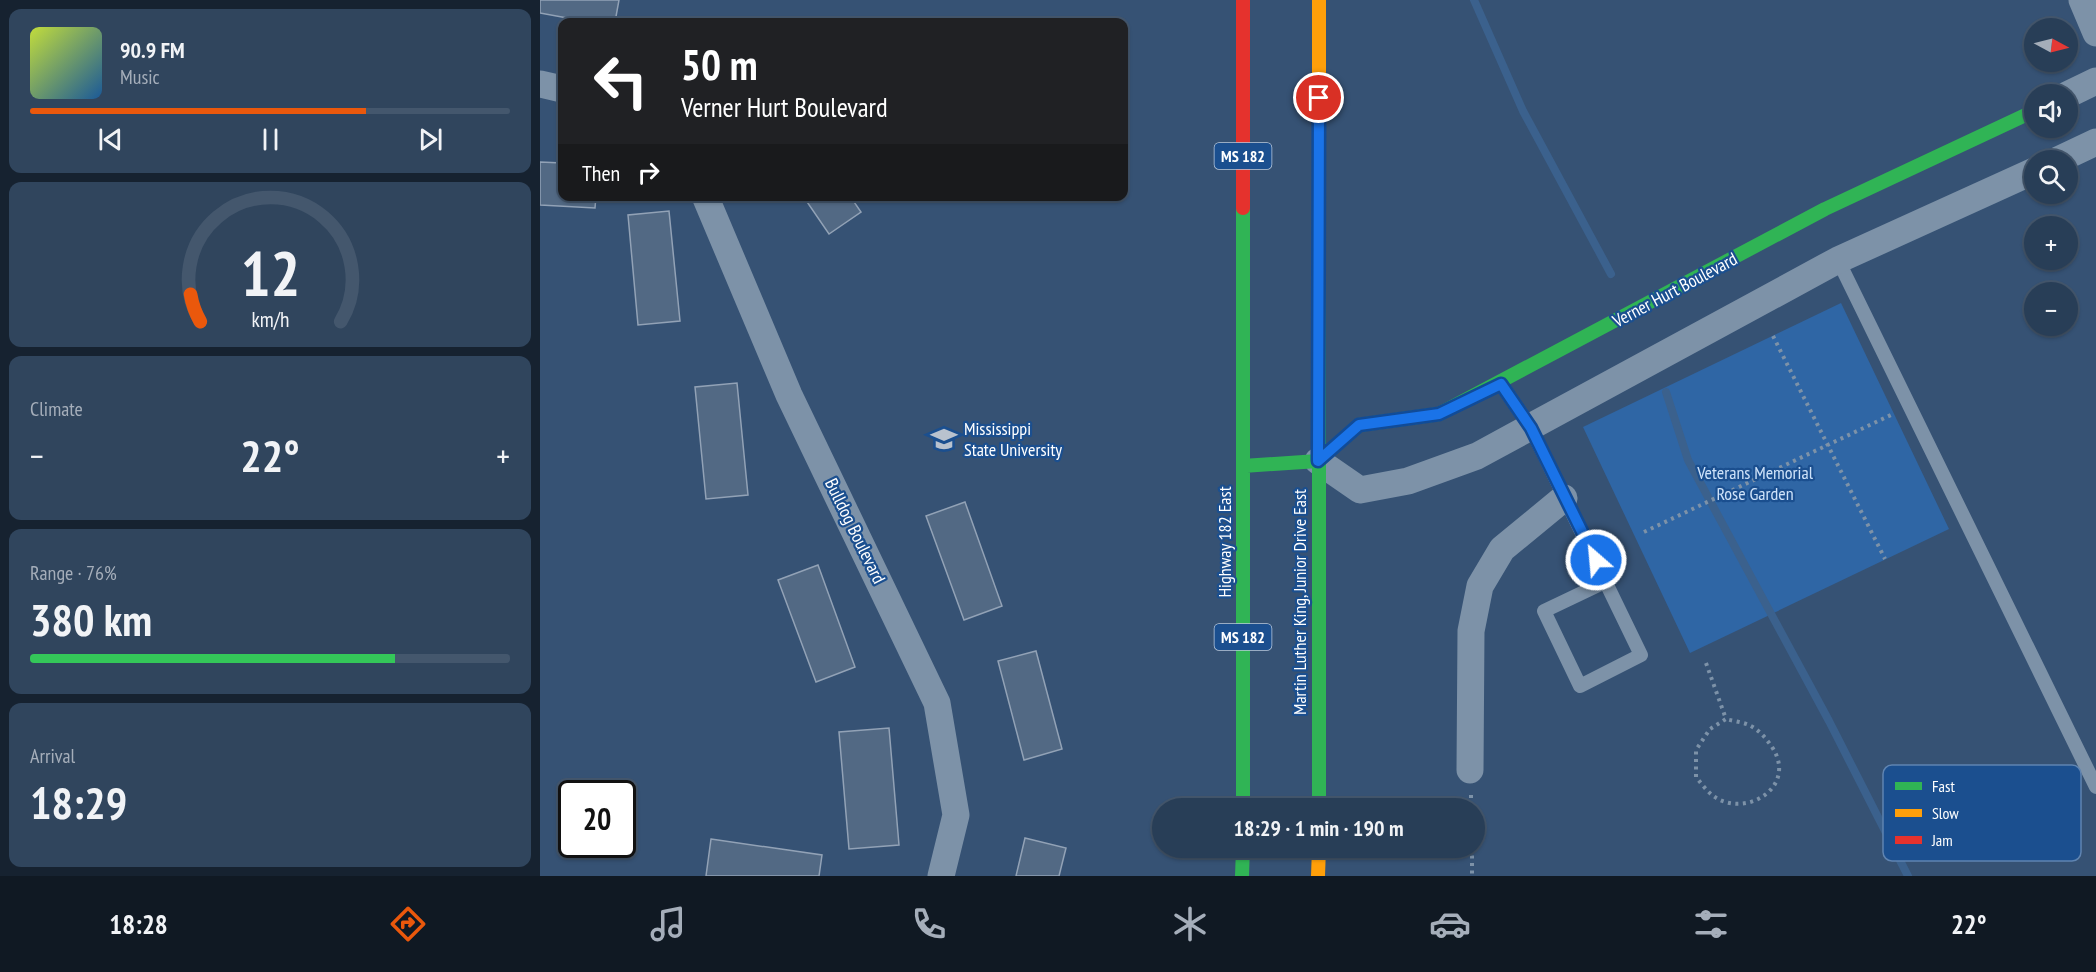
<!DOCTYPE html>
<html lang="en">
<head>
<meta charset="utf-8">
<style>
	:root { --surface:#283e57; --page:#30455d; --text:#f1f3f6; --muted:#a5aeba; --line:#44576d; --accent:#ea580c }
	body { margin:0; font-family:"PT Sans Narrow",sans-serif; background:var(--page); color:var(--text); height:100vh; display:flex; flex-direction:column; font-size:22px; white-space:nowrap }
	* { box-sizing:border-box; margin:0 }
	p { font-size:20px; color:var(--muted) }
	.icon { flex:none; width:33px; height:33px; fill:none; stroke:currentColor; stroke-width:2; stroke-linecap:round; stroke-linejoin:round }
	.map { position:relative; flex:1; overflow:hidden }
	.details { display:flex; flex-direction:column; gap:9px; padding:9px; background:#162230; width:540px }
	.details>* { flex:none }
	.top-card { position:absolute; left:18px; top:18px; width:570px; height:183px; border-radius:12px; box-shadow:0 2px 4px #0004,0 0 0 2px var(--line); background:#202124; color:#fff; overflow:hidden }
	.needle { width:39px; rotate:97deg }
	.tools { position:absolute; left:1484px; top:18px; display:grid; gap:12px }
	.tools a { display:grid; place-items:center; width:54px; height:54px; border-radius:50%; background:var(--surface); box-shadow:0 2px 4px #0004,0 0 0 2px var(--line); font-size:30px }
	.speed { position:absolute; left:18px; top:780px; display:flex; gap:12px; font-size:30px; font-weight:700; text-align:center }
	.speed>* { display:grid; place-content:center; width:78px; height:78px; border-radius:50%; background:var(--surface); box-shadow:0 2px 4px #0004,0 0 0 2px var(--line); line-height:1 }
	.speed .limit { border:3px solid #111; border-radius:9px; background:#fff; color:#111 }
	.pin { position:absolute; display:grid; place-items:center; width:51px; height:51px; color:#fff; margin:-26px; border:3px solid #fff; border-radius:50%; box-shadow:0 2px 6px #0007 }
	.me { position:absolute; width:66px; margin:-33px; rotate:333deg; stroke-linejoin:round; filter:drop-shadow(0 0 4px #0008) }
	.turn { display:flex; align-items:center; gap:21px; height:126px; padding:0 24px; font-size:27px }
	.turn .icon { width:78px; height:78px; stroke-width:2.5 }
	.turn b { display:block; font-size:42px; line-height:51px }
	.then { display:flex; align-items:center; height:57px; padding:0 24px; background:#0003; gap:12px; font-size:22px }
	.big { font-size:45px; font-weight:600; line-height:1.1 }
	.details .tile { flex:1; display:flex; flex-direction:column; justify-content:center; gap:9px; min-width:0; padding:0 21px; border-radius:12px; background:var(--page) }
	.details .dial { align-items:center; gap:0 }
	.dial svg { height:156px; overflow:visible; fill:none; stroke:var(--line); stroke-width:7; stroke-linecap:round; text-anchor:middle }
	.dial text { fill:var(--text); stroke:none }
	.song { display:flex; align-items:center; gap:18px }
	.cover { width:72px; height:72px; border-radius:9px; background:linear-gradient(135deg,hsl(70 70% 55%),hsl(210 70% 35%)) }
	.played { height:6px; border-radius:3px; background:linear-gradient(90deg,var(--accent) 70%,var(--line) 70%) }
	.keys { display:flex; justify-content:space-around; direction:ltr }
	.heat { display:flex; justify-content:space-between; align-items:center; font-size:33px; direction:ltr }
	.charge { height:9px; border-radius:4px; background:linear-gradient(90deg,#34c759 76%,var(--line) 0) }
	.trip { position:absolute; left:612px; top:798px; width:333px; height:60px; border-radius:30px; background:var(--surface); box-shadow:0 2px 4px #0004,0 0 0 2px var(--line); font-weight:600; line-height:60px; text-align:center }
	.dock { display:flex; height:96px; justify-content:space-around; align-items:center; background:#101923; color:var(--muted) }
	.dock .icon { width:42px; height:42px }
	.dock .on { color:var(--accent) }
	.dock b { font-size:27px; color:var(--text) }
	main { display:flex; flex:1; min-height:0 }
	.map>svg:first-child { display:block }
	.green { fill:#2f66a5 }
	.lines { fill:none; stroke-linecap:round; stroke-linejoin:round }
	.stream { stroke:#3b618d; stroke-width:8 }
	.building { fill:#526984; stroke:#92a2b6; stroke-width:1.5 }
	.path { stroke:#7d92a8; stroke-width:4; stroke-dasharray:3 4.5; stroke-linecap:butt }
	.lane { stroke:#7d92a8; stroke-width:14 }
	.street { stroke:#7d92a8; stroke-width:27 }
	.fast { stroke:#30b455; stroke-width:14 }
	.slow { stroke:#ff9f0a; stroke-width:14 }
	.jam { stroke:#e5322d; stroke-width:14 }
	.route-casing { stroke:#114b97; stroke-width:15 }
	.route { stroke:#1a73e8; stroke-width:10 }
	.labels { text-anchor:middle; stroke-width:4.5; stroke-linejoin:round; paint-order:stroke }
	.shield { fill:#1b4f8f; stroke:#bbcadd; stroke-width:1.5 }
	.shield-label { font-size:16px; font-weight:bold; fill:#fff }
	.street-label { font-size:18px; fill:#fff; stroke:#1b4f8f }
	.poi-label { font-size:18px; fill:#fff; stroke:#1b4f8f; text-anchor:start }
	.park-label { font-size:18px; fill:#cfe3fa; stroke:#1b4f8f }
	.key { fill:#1b4f8f; stroke:#5f84b1; stroke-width:1.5 }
	.key-label { font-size:16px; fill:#fff }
</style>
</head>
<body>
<main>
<section class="details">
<div class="tile">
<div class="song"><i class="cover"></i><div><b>90.9 FM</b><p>Music</p></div></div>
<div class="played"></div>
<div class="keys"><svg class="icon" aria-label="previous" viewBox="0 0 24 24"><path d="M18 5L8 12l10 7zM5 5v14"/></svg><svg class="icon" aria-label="pause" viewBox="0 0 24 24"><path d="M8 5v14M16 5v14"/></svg><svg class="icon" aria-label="next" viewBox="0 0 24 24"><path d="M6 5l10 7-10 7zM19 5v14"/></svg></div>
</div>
<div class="tile dial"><svg viewBox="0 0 100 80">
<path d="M14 69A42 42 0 1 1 86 69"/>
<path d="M14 69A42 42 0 0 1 9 55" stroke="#ea580c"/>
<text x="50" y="56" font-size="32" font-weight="700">12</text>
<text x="50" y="72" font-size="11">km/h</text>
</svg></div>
<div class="tile"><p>Climate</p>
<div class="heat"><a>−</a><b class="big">22°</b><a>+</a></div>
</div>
<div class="tile"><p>Range · 76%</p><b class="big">380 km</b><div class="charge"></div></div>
<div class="tile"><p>Arrival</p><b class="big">18:29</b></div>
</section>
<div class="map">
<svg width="1556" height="876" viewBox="0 0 1556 876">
	<rect width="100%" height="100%" fill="#365274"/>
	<!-- green -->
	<path class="green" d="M1301 303 1409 529 1150 653 1043 427Z"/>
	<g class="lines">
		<!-- stream -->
		<path class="stream" d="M934 0 983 111 1071 274
			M1126 392 1148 460 1289 721 1368 876"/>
	</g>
	<!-- building -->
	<path class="building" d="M0 0H79L75 22H49L0 13Z
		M0 162 22 163V196H56L55 208 0 205Z
		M263 196H310L321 212 289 234Z
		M129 211 140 321 98 325 88 215Z
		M197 383 208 495 166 499 155 387Z
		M425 502 462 606 424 620 386 516Z
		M278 565 315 667 276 682 238 580Z
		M496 651 522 749 484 760 458 661Z
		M349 728 359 845 309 849 299 732Z
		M485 838 526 848 519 876H476Z
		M171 839 282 855 279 876H166Z"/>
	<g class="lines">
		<!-- path -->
		<path class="path" d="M1233 336 1345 559
			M1104 532 1353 414
			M1166 663 1186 719 1170 729 1156 750V777C1161 783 1166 790 1172 795 1203 820 1259 788 1232 747 1226 738 1218 729 1209 725 1202 722 1193 721 1186 719
			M931 795V808
			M932 848V876"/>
		<!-- lane -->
		<path class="lane" d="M1298 260 1556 787
			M961 384 991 428 1101 655 1040 686 1004 611 1067 581"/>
		<!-- street -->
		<path class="street" d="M1542 0 1556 33
			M0 84 22 89
			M1527 95 1556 81
			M1518 160 1556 142
			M165 196 249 395 397 703 416 815 401 876
			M778 461 820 490 868 481 937 456 1298 260 1494 171
			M930 770 931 631 940 586 962 549 1024 498"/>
		<!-- fast -->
		<path class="fast" d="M703 208V808
			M779 244V808
			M703 466 778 461 819 425 899 414 1285 209 1494 111
			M702 876 703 848"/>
		<!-- slow -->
		<path class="slow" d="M779 0V244
			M778 876 779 848"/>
		<!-- jam -->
		<path class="jam" d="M703 0V208"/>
	</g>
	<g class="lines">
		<!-- route casing -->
		<g class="route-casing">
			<path id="route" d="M779 98 778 461 819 425 899 414 961 384 991 428 1056 560"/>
		</g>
		<!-- route -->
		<use href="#route" class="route"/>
	</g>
	<!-- icons -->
	<defs>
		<g id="university-bare" transform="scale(2.07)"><path d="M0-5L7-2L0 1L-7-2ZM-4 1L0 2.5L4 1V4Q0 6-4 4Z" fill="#b9c2ce" stroke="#1b4f8f" stroke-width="2.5" paint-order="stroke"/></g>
	</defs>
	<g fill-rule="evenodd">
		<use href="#university-bare" x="404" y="439"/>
	</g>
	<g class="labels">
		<!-- shield labels -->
		<g class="shield">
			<rect x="674.5" y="143" width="57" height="26" rx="4.5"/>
			<rect x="674.5" y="624" width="57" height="26" rx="4.5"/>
		</g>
		<g class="shield-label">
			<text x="703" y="162">MS 182</text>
			<text x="703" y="643">MS 182</text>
		</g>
		<!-- street labels -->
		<g class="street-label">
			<text transform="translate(1135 290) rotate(-28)" y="6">Verner Hurt Boulevard</text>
			<text transform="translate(315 531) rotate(64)" y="6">Bulldog Boulevard</text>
			<text transform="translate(685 542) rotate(-90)" y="6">Highway 182 East</text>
			<text transform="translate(760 602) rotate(-90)" y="6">Martin Luther King, Junior Drive East</text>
		</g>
		<!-- poi labels -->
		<g class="poi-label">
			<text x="424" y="435">Mississippi<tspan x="424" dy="21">State University</tspan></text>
		</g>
		<!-- park labels -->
		<g class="park-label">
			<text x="1215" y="479">Veterans Memorial<tspan x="1215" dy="21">Rose Garden</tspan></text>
		</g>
	</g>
	<!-- legend -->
	<rect x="1343" y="765" width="198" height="96" rx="9" class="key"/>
	<rect x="1355" y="782" width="27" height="8" fill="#30b455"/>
	<rect x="1355" y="809" width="27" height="8" fill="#ff9f0a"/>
	<rect x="1355" y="836" width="27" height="8" fill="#e5322d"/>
	<g class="key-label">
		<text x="1392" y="792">Fast</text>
		<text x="1392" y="819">Slow</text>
		<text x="1392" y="846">Jam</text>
	</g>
</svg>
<div class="tools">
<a><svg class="needle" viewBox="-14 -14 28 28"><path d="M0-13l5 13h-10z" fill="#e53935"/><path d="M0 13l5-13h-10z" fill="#a5aeba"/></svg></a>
<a><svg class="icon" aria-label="sound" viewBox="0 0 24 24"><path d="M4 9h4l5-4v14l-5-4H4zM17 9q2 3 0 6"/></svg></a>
<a><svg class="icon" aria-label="search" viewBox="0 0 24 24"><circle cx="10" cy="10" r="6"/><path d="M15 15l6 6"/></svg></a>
<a>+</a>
<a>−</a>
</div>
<div class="speed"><div class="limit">20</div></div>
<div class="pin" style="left:779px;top:98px;background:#d93025"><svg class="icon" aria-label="arrive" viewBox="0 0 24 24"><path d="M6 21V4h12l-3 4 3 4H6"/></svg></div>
<svg class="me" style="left:1056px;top:560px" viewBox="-20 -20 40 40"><circle r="17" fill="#1a73e8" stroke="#fff" stroke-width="3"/><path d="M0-11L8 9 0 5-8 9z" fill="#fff"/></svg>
<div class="trip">18:29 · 1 min · 190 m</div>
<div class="top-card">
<div class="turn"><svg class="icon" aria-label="left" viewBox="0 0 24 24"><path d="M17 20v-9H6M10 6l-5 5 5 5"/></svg><div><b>50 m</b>Verner Hurt Boulevard</div></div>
<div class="then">Then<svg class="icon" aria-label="right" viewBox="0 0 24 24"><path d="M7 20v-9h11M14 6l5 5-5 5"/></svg></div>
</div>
</div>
</main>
<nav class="dock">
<b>18:28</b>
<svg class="icon on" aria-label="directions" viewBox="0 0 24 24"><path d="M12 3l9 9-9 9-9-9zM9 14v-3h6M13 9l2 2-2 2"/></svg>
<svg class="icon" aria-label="music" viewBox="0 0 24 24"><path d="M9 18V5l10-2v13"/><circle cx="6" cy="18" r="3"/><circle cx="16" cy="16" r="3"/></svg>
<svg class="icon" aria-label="phone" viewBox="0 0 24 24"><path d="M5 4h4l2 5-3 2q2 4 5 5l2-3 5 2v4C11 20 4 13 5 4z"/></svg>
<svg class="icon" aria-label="climate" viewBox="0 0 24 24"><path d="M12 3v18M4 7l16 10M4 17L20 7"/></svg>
<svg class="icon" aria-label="car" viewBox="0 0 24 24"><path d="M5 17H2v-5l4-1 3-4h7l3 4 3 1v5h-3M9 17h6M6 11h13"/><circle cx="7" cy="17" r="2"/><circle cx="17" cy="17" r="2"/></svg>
<svg class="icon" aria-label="filters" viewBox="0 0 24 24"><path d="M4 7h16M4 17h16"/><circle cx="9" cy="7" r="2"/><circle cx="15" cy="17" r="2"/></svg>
<b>22°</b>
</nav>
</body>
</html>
